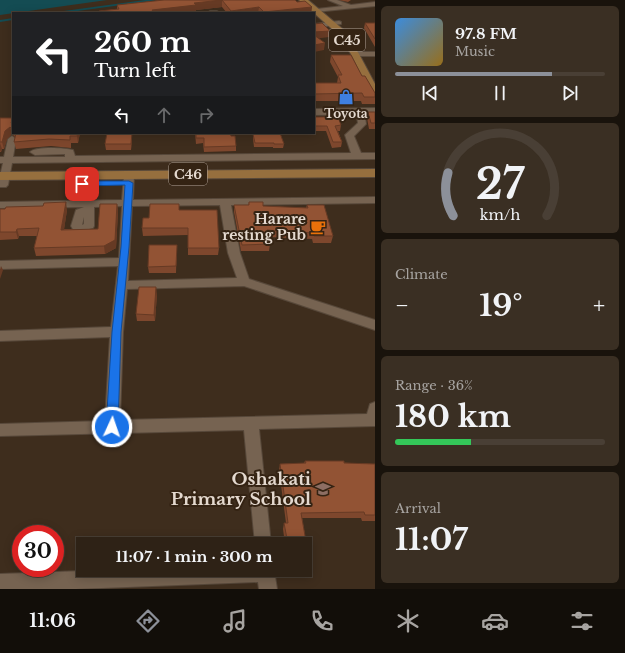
<!DOCTYPE html>
<html lang="en">
<head>
<meta charset="utf-8">
<style>
	:root { --surface:#2e2216; --page:#3a2f23; --text:#f1f3f6; --muted:#a7a4a1; --line:#493f35; --accent:#8c9099 }
	body { margin:0; font-family:"Libre Baskerville",serif; background:var(--page); color:var(--text); height:100vh; display:flex; flex-direction:column; font-size:15px; white-space:nowrap }
	* { box-sizing:border-box; margin:0 }
	p { font-size:13px; color:var(--muted) }
	.icon { flex:none; width:22px; height:22px; fill:none; stroke:currentColor; stroke-width:2; stroke-linecap:round; stroke-linejoin:round }
	.map { position:relative; flex:1; overflow:hidden }
	.panel { display:flex; flex-direction:column; gap:6px; padding:6px; background:#19130c; width:250px }
	.panel>* { flex:none }
	.top-card { position:absolute; left:12px; top:12px; width:303px; height:122px; border-radius:0px; box-shadow:0 2px 10px #0003,0 0 0 1px var(--line); background:#202124; color:#fff; overflow:hidden }
	.speed { position:absolute; left:12px; top:525px; display:flex; gap:8px; font-size:20px; font-weight:700; text-align:center }
	.speed>* { display:grid; place-content:center; width:52px; height:52px; border-radius:50%; background:var(--surface); box-shadow:0 2px 10px #0003,0 0 0 1px var(--line); line-height:1 }
	.speed .limit { border:6px solid #d22; background:#fff; color:#111 }
	.pin { position:absolute; display:grid; place-items:center; width:34px; height:34px; color:#fff; margin:-17px; border-radius:8px; box-shadow:0 2px 6px #0006 }
	.me { position:absolute; width:44px; margin:-22px; rotate:3deg; stroke-linejoin:round; filter:drop-shadow(0 0 3px #0008) }
	.turn { display:flex; align-items:center; gap:14px; height:84px; padding:0 16px; font-size:18px }
	.turn .icon { width:52px; height:52px; stroke-width:2.5 }
	.turn b { display:block; font-size:28px; line-height:34px }
	.lanes { display:flex; align-items:center; height:38px; padding:0 16px; background:#0003; justify-content:center; gap:20px; direction:ltr }
	.lanes .off { opacity:.35 }
	.big { font-size:30px; font-weight:700; line-height:1.1 }
	.panel .card { flex:1; display:flex; flex-direction:column; justify-content:center; gap:6px; min-width:0; padding:0 14px; border-radius:6px; background:var(--page) }
	.panel .dial { align-items:center; gap:0 }
	.dial svg { height:104px; overflow:visible; fill:none; stroke:var(--line); stroke-width:7; stroke-linecap:round; text-anchor:middle }
	.dial text { fill:var(--text); stroke:none }
	.song { display:flex; align-items:center; gap:12px }
	.cover { width:48px; height:48px; border-radius:6px; background:linear-gradient(135deg,hsl(210 70% 55%),hsl(40 70% 35%)) }
	.played { height:4px; border-radius:2px; background:linear-gradient(90deg,var(--accent) 75%,var(--line) 75%) }
	.keys { display:flex; justify-content:space-around; direction:ltr }
	.heat { display:flex; justify-content:space-between; align-items:center; font-size:22px; direction:ltr }
	.charge { height:6px; border-radius:3px; background:linear-gradient(90deg,#34c759 36%,var(--line) 0) }
	.trip { position:absolute; left:76px; top:537px; width:236px; height:40px; border-radius:0px; background:var(--surface); box-shadow:0 2px 10px #0003,0 0 0 1px var(--line); font-weight:700; line-height:40px; text-align:center }
	.dock { display:flex; height:64px; justify-content:space-around; align-items:center; background:#120e09; color:var(--muted) }
	.dock .icon { width:28px; height:28px }
	.dock .active { color:var(--accent) }
	.dock b { font-size:18px; color:var(--text) }
	main { display:flex; flex:1; min-height:0 }
	.map>svg:first-child { display:block }
	.water { fill:#144c53 }
	.lines { fill:none; stroke-linecap:round; stroke-linejoin:round }
	.canal { fill:#144c53; fill-rule:evenodd }
	.minor-casing { stroke:#57483a; stroke-width:2 }
	.major-casing { stroke:#57483a; stroke-width:2 }
	.minor { fill:#766351; fill-rule:evenodd }
	.major { fill:#966f3e; fill-rule:evenodd }
	.wall { fill:#7e472d }
	.shaded-wall { fill:#663a24 }
	.building { fill:#925334; stroke:#663a24 }
	.route { fill:#1a73e8; stroke:#114b97 }
	.labels { text-anchor:middle; stroke-width:4; stroke-linejoin:round; paint-order:stroke }
	.far-poi-label { font-size:12px; font-weight:bold; fill:#e4d9cf; stroke:#342313 }
	.shield { fill:#342313; stroke:#afa297; stroke-width:1 }
	.shield-label { font-size:13px; font-weight:bold; fill:#e4d9cf }
	.poi-label { font-size:14px; font-weight:bold; fill:#e4d9cf; stroke:#342313; text-anchor:end }
	.near-poi-label { font-size:17px; font-weight:bold; fill:#e4d9cf; stroke:#342313; text-anchor:end }
</style>
</head>
<body>
<main>
<div class="map">
<svg width="375" height="589" viewBox="0 0 375 589">
	<rect width="100%" height="100%" fill="#3e2d1d"/>
	<!-- water -->
	<path class="water" d="M0 0H107L0 15Z"/>
	<g class="lines">
		<!-- canal -->
		<path class="canal" d="M145 0H158L63 13H49Z
			M13 18V20L0 22V20Z"/>
		<!-- minor casing -->
		<g class="minor-casing">
			<path id="minor" d="M328 0H337L351 5 375 2V6L315 12V10L317 9 343 6Z
				M210 11H217L220 13H207Z
				M339 21 341 22V24L314 28V24Z
				M352 52H375V56H352Z
				M375 108V114L314 115V109Z
				M361 114 365 117 366 124 354 136 361 153H375V159L12 163 8 185 6 187H0V176L3 163H0V157H4L8 139 12 136 16 139 13 157H65V154L35 155 30 152C36 146 65 148 73 150L75 156 351 153 345 135 358 123 357 117Z
				M129 172 134 175 133 200 375 197V203L231 205 240 253 249 279 375 320V330L244 286 127 289 123 332 120 420 367 414 370 404 375 402V426L259 429 271 544H255L244 430 0 436V424L105 421 110 337 0 341V331L111 327 118 266 0 269V261L119 258 122 206 94 207V226L93 228 78 232 74 231 71 226 76 210 84 207 0 208V202L122 200 124 175ZM220 205 228 253 237 278 128 281 132 206ZM84 217V224L82 225Z
				M110 570H274L277 589H259L258 582 76 589H0V574Z"/>
		</g>
		<!-- major casing -->
		<g class="major-casing">
			<path id="major" d="M299 0H308L345 31 359 54 375 84V96L370 93 351 54 339 35Z
				M375 169V177L0 180V172Z"/>
		</g>
		<!-- minor -->
		<use href="#minor" class="minor"/>
		<!-- major -->
		<use href="#major" class="major"/>
	</g>
	<!-- wall -->
	<path class="wall" d="M164 0 297 2 312 7 311 13H227L222 7 196 10 195 12 186 13H99V11L117 9V5Z
		M339 0H351L348 2Z
		M365 23H375V47L364 28Z
		M331 55 362 76 375 93V104H362L361 101H314V83H337L338 77 330 62Z
		M368 112H375V129H369L367 118Z
		M314 117 341 125 340 131H338L342 142 341 147 332 148 326 131H314Z
		M0 118H13V133H80L78 143H71V148L51 146 16 149 14 142 15 137 12 134 7 139 4 149H2L1 152H0Z
		M195 133H230L231 136 236 146V151L204 152 203 143 196 144Z
		M270 133H280L284 144 283 148H273V147H254L253 139V134H270Z
		M132 139 131 150H106L105 144Z
		M249 202 263 206 306 208 307 205 333 236 331 243H313L312 239 268 237 270 244 269 251H241L234 212V205H248Z
		M117 204 118 212 116 248 105 254 36 256 34 248 37 236H19L18 239 0 240V209L67 210 64 229H98Z
		M179 210 219 248 218 255H188V235L143 236 142 228 149 218Z
		M177 245 176 273H149L148 267Z
		M157 294 155 321H137L136 314Z
		M305 461 375 464V521H362L361 518H302L311 570 309 575 290 576 289 570H305V544H285L283 529 284 523H286L279 470 280 464 304 463Z"/>
	<!-- shaded-wall -->
	<path class="shaded-wall" d="M222 0V7L196 10 195 12 186 13H152V10L194 3Z
		M259 7 258 13H231V11Z
		M312 7 311 13H264V12Z
		M330 31 329 37 314 39V32Z
		M325 43 324 50 314 52V45Z
		M10 127 12 134 7 139 4 149 2 142 5 131Z
		M78 133H80L78 143 77 136Z
		M132 133V139L131 150V144Z
		M0 143 2 149 1 152 0 150Z
		M66 202 67 210 63 237 61 230Z
		M117 204 118 212 116 248 105 254 104 246Z
		M17 229 19 236 18 239 16 232Z
		M1 266 3 270 0 279V270Z
		M156 287 157 294 155 321 154 315Z"/>
	<!-- building -->
	<path class="building" d="M164 0H295L297 2 305 1 312 7 264 12 259 7 231 11 222 0 194 3 196 5 152 10 154 13H100L99 11 119 9 117 5Z
		M322 23 330 31 314 32V24Z
		M365 23H375V39Z
		M314 35 325 43 314 45Z
		M331 55H351L362 76H365L375 93V97H364L362 93 314 94V83H341L338 75H342Z
		M368 112H375V123H371Z
		M314 117H338L341 125 335 126 342 142H333L327 126H314Z
		M0 118H13L11 123H13V130L10 127 5 131 2 142H0Z
		M16 133H78L77 136H70V140L49 139 14 142Z
		M107 133H132L131 144H105Z
		M196 133H230L231 136H235L236 146 204 147V138H196Z
		M271 133H280L284 144H274V143H255L253 134H271Z
		M66 202 61 230 98 229 100 204H117L115 240 104 246 34 248 39 228 17 229 16 232H0V209H5L6 207 43 206 44 203Z
		M249 202H263V206L308 208 307 205H324L333 236H314L313 233 267 230 270 244 242 245 234 205H249Z
		M150 204H179V210H217L219 248H188V228H142L143 218H149Z
		M149 245H177L176 266 148 267Z
		M139 287H156L154 315 136 314Z
		M305 461H344V463L375 464V515H365L364 512 301 513 311 570H305V544H288L284 523H288L280 464 306 463Z"/>
	<!-- route -->
	<path class="route" d="M129 181 133 183 129 247 121 332 118 427 116 430 112 432 108 430 106 427 112 332 121 247 125 185 82 186 78 184 82 181Z"/>
	<!-- icons -->
	<defs>
		<g id="shop-bare" transform="scale(1.2)"><path d="M-5-2.5h2.3a2.7 3.5 0 0 1 5.4 0H5L5.5 6h-11ZM-1.5-2.5h3a1.5 2.3 0 0 0-3 0Z" fill="#3f7fe0" stroke="#342313" stroke-width="2.5" paint-order="stroke"/></g>
		<g id="cafe-bare" transform="scale(1.2)"><path d="M-5.5-4.5H6V0H3Q3 3.5 0 3.5H-2.5Q-5.5 3.5-5.5 0ZM3-3.2v2h1.7v-2ZM-6 4.5H4V6H-6Z" fill="#e8710a" stroke="#342313" stroke-width="2.5" paint-order="stroke"/></g>
		<g id="school-bare" transform="scale(1.2)"><path d="M0-5L7-2L0 1L-7-2ZM-4 1L0 2.5L4 1V4Q0 6-4 4Z" fill="#8d6e63" stroke="#342313" stroke-width="2.5" paint-order="stroke"/></g>
	</defs>
	<g fill-rule="evenodd">
		<use href="#shop-bare" x="346" y="97"/>
		<use href="#cafe-bare" x="318" y="227"/>
		<use href="#school-bare" x="323" y="489"/>
	</g>
	<g class="labels">
		<!-- far-poi labels -->
		<g class="far-poi-label">
			<text x="346" y="118">Toyota</text>
		</g>
		<!-- shield labels -->
		<g class="shield">
			<rect x="329" y="29" width="36" height="22" rx="3"/>
			<rect x="169" y="163" width="38" height="22" rx="3"/>
		</g>
		<g class="shield-label">
			<text x="347" y="45">C45</text>
			<text x="188" y="179">C46</text>
		</g>
		<!-- poi labels -->
		<g class="poi-label">
			<text x="306" y="224">Harare<tspan x="306" dy="16">resting Pub</tspan></text>
		</g>
		<!-- near-poi labels -->
		<g class="near-poi-label">
			<text x="311" y="485">Oshakati<tspan x="311" dy="20">Primary School</tspan></text>
		</g>
	</g>
</svg>
<div class="speed"><div class="limit">30</div></div>
<div class="pin" style="left:82px;top:184px;background:#d93025"><svg class="icon" aria-label="arrive" viewBox="0 0 24 24"><path d="M6 21V4h12l-3 4 3 4H6"/></svg></div>
<svg class="me" style="left:112px;top:427px" viewBox="-20 -20 40 40"><circle r="17" fill="#1a73e8" stroke="#fff" stroke-width="3"/><path d="M0-11L8 9 0 5-8 9z" fill="#fff"/></svg>
<div class="trip">11:07 · 1 min · 300 m</div>
<div class="top-card">
<div class="turn"><svg class="icon" aria-label="left" viewBox="0 0 24 24"><path d="M17 20v-9H6M10 6l-5 5 5 5"/></svg><div><b>260 m</b>Turn left</div></div>
<div class="lanes"><svg class="icon" aria-label="left" viewBox="0 0 24 24"><path d="M17 20v-9H6M10 6l-5 5 5 5"/></svg><svg class="icon off" aria-label="ahead" viewBox="0 0 24 24"><path d="M12 20V5M6 11l6-6 6 6"/></svg><svg class="icon off" aria-label="right" viewBox="0 0 24 24"><path d="M7 20v-9h11M14 6l5 5-5 5"/></svg></div>
</div>
</div>
<section class="panel">
<div class="card">
<div class="song"><i class="cover"></i><div><b>97.8 FM</b><p>Music</p></div></div>
<div class="played"></div>
<div class="keys"><svg class="icon" aria-label="previous" viewBox="0 0 24 24"><path d="M18 5L8 12l10 7zM5 5v14"/></svg><svg class="icon" aria-label="pause" viewBox="0 0 24 24"><path d="M8 5v14M16 5v14"/></svg><svg class="icon" aria-label="next" viewBox="0 0 24 24"><path d="M6 5l10 7-10 7zM19 5v14"/></svg></div>
</div>
<div class="card dial"><svg viewBox="0 0 100 80">
<path d="M14 69A42 42 0 1 1 86 69"/>
<path d="M14 69A42 42 0 0 1 10 36" stroke="#8c9099"/>
<text x="50" y="56" font-size="32" font-weight="700">27</text>
<text x="50" y="72" font-size="11">km/h</text>
</svg></div>
<div class="card"><p>Climate</p>
<div class="heat"><a>−</a><b class="big">19°</b><a>+</a></div>
</div>
<div class="card"><p>Range · 36%</p><b class="big">180 km</b><div class="charge"></div></div>
<div class="card"><p>Arrival</p><b class="big">11:07</b></div>
</section>
</main>
<nav class="dock">
<b>11:06</b>
<svg class="icon active" aria-label="directions" viewBox="0 0 24 24"><path d="M12 3l9 9-9 9-9-9zM9 14v-3h6M13 9l2 2-2 2"/></svg>
<svg class="icon" aria-label="music" viewBox="0 0 24 24"><path d="M9 18V5l10-2v13"/><circle cx="6" cy="18" r="3"/><circle cx="16" cy="16" r="3"/></svg>
<svg class="icon" aria-label="phone" viewBox="0 0 24 24"><path d="M5 4h4l2 5-3 2q2 4 5 5l2-3 5 2v4C11 20 4 13 5 4z"/></svg>
<svg class="icon" aria-label="climate" viewBox="0 0 24 24"><path d="M12 3v18M4 7l16 10M4 17L20 7"/></svg>
<svg class="icon" aria-label="car" viewBox="0 0 24 24"><path d="M5 17H2v-5l4-1 3-4h7l3 4 3 1v5h-3M9 17h6M6 11h13"/><circle cx="7" cy="17" r="2"/><circle cx="17" cy="17" r="2"/></svg>
<svg class="icon" aria-label="filters" viewBox="0 0 24 24"><path d="M4 7h16M4 17h16"/><circle cx="9" cy="7" r="2"/><circle cx="15" cy="17" r="2"/></svg>
</nav>
</body>
</html>
